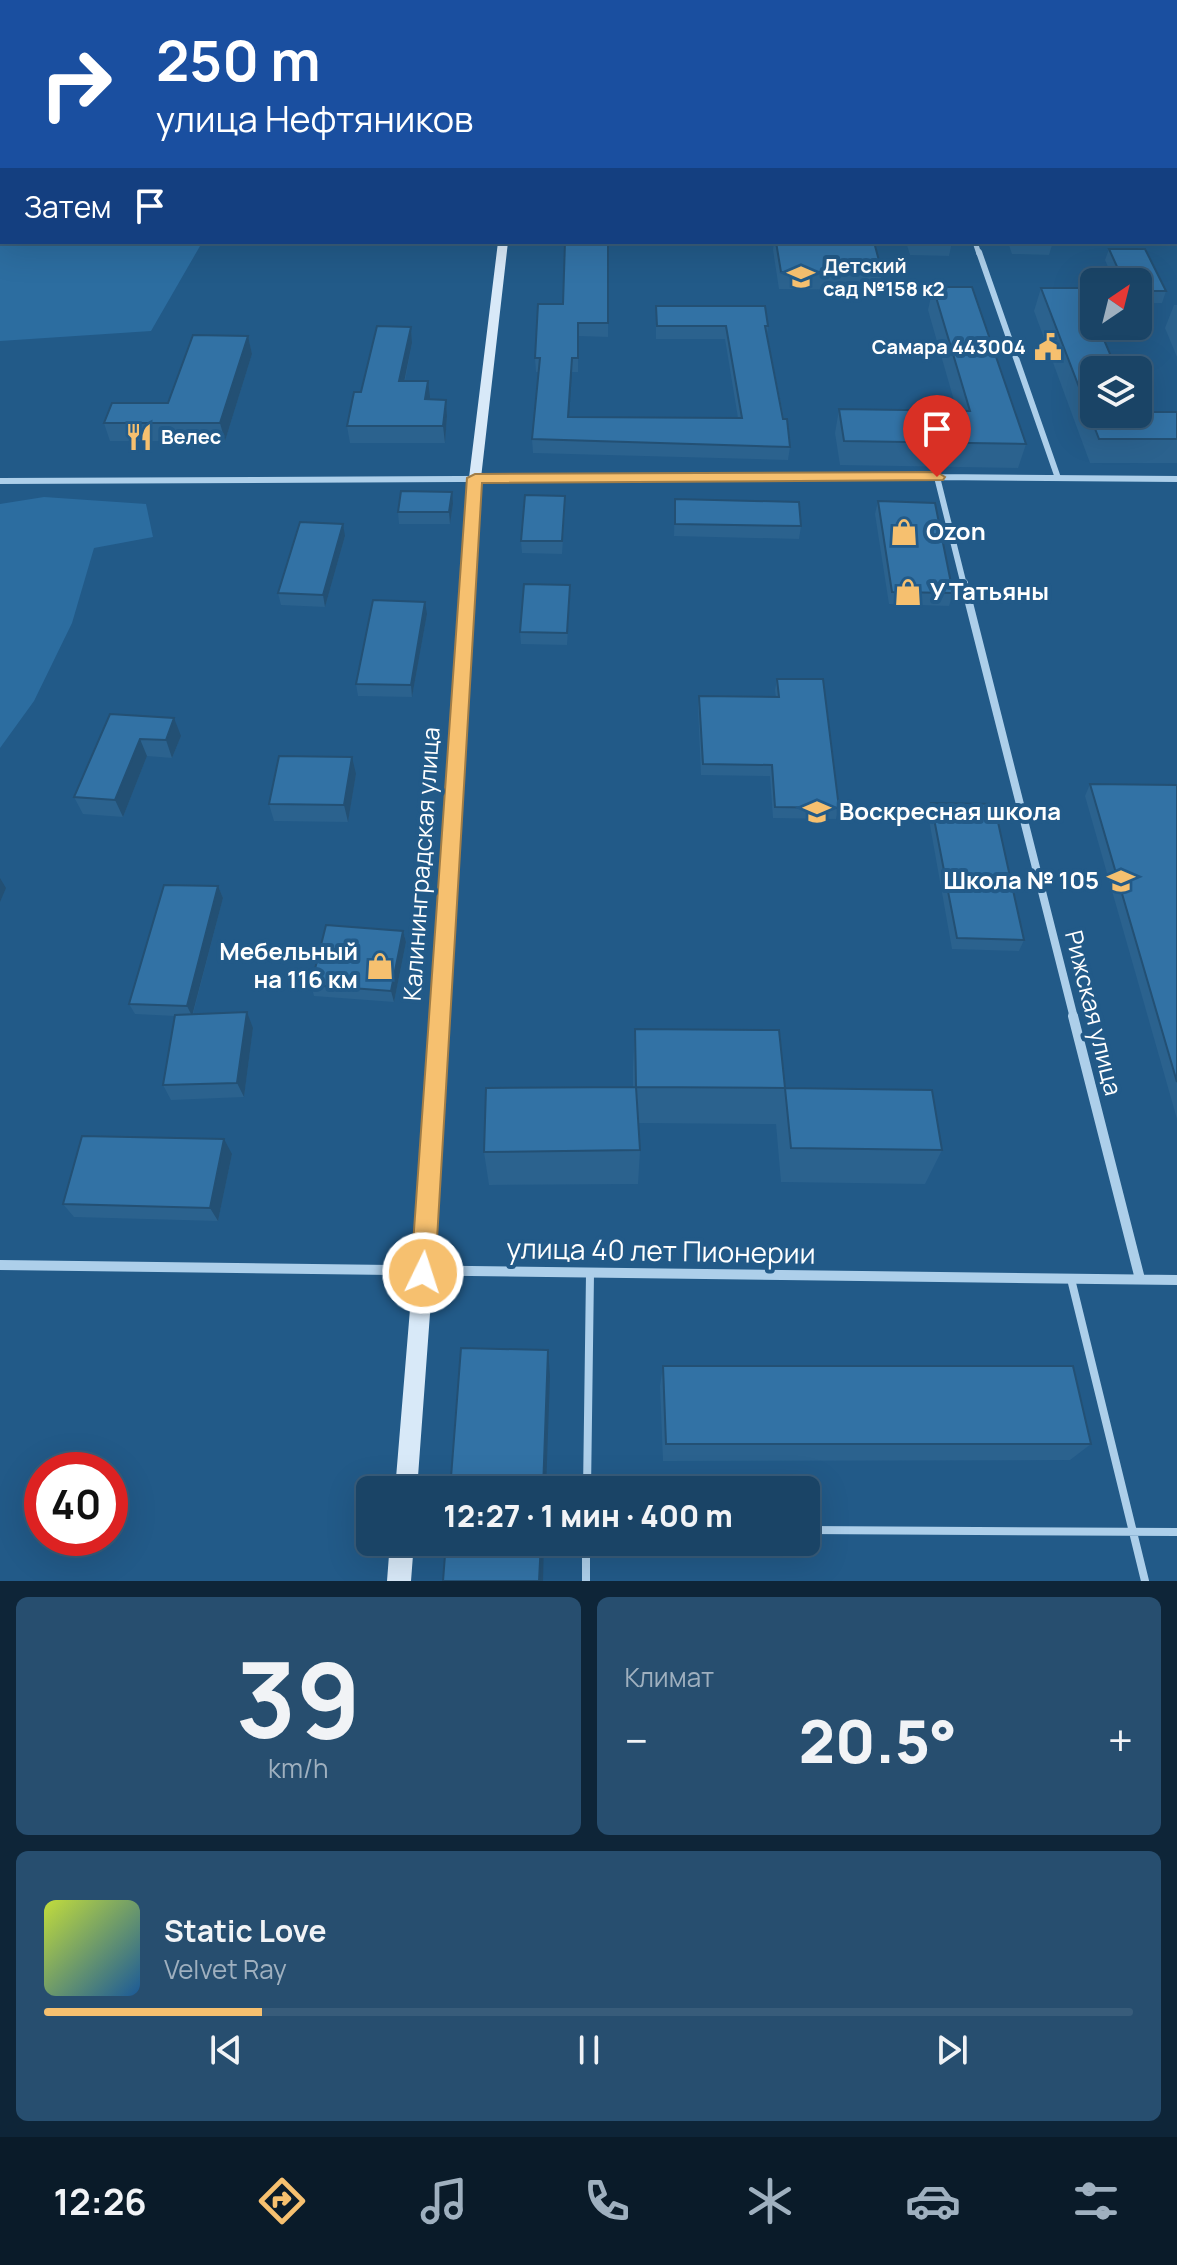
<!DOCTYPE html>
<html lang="ru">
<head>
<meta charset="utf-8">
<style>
	:root { --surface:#1a4466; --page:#274e6f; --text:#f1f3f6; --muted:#9fb0bf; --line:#385c7a; --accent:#f6c06f }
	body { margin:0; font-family:Manrope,sans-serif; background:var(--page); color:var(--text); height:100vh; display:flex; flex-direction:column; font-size:30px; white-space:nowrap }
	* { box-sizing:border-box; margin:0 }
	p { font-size:26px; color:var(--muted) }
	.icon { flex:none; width:44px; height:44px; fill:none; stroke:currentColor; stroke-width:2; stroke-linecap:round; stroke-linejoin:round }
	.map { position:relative; height:1581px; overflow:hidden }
	.sheet { display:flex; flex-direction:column; gap:16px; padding:16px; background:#0e2538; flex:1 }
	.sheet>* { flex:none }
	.top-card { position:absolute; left:0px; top:0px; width:1178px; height:244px; box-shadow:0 8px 32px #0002,0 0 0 2px var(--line); background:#1a4fa0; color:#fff; overflow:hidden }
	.needle { width:52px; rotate:35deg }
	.tools { position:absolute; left:1080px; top:268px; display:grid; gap:16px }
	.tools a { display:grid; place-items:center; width:72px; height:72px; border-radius:12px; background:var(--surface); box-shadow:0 8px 32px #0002,0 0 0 2px var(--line); font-size:40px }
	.speed { position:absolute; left:24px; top:1452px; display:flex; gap:16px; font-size:40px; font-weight:700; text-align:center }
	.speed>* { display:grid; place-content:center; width:104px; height:104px; border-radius:50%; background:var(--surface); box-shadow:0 8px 32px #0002,0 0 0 2px var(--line); line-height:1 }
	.speed .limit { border:12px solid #d22; background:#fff; color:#111 }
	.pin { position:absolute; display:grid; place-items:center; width:68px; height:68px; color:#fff; margin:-82px -34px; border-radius:50% 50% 50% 0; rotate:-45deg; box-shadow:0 0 8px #0007 }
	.pin .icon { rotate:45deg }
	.me { position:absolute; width:88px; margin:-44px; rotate:4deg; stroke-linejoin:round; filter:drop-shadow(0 0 6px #0008) }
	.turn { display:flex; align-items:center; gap:28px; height:168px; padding:0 24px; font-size:36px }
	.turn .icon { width:104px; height:104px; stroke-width:2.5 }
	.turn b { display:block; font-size:56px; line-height:68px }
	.then { display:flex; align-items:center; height:76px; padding:0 24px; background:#0003; gap:16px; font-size:30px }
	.big { font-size:60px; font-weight:800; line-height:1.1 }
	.sheet .tile { flex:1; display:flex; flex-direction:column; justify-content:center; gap:12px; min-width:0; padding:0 28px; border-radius:12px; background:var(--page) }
	.sheet .dial { align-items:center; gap:0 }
	.dial b { font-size:104px; line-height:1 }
	.song { display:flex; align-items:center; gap:24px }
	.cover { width:96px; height:96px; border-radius:12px; background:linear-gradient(135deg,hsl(70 70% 55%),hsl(210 70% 35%)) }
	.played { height:8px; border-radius:4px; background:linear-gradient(90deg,var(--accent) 20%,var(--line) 20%) }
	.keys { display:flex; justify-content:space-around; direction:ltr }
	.heat { display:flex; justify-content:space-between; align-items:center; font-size:44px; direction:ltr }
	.sheet .tiles { flex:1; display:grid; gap:16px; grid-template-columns:1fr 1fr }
	.tile:last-child { grid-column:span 2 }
	.trip { position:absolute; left:356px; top:1476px; width:464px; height:80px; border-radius:12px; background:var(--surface); box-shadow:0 8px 32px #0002,0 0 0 2px var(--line); font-weight:800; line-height:80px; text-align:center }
	.dock { display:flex; height:128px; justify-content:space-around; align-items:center; background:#0a1b29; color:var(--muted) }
	.dock .icon { width:56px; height:56px }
	.dock .active { color:var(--accent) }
	.dock b { font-size:36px; color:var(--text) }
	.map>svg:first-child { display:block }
	.green { fill:#2c6da0 }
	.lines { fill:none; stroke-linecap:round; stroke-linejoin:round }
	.lane { stroke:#adcfea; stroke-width:8 }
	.street-far3 { stroke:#adcfea; stroke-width:5 }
	.street-far2 { stroke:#adcfea; stroke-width:6 }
	.street-far1 { stroke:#adcfea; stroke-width:8 }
	.street { stroke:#adcfea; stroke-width:10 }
	.secondary { fill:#d8e9f8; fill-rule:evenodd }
	.wall { fill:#2b628e }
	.shaded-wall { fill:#235074 }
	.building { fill:#3272a5; stroke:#235074; stroke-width:2 }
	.route { fill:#f6c06f; stroke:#a07d48; stroke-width:2 }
	.labels { text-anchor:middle; stroke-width:8; stroke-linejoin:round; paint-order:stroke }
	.far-poi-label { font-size:20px; font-weight:bold; fill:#fff; stroke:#225a88; text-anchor:start }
	.poi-label { font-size:24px; font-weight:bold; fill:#fff; stroke:#225a88; text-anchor:start }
	.street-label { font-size:24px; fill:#fff; stroke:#225a88 }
	.near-street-label { font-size:28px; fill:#fff; stroke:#225a88 }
</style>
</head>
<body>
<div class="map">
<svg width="1177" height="1581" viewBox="0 0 1177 1581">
	<rect width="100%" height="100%" fill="#225a88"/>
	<!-- green -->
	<path class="green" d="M0 123 2 242H215L200 246 151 331 0 341Z
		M44 497 146 504 153 537 94 548 72 623 34 701 0 748V504Z"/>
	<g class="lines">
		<!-- lane -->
		<path class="lane" d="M1071 1279 1145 1581
			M587 1490 590 1274
			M806 1530 1177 1532
			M586 1542V1581"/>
		<!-- street-far3 -->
		<path class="street-far3" d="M975 242 979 254"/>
		<!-- street-far2 -->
		<path class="street-far2" d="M979 252 1058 478
			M937 477 964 585
			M0 481 937 477 1177 479"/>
		<!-- street-far1 -->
		<path class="street-far1" d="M964 583 1074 1018"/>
		<!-- street -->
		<path class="street" d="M1073 1016 1140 1279
			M0 1265 1177 1280"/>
		<!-- secondary -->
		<path class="secondary" d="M524 0H532V2H524Z
			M0 108H2V114H0Z
			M498 242H508L481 478 433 1273 417 1490H395L413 1273 469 478Z
			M390 1542H414L411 1581H387Z"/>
	</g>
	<!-- wall -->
	<path class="wall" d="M1059 0H1177V30L1176 2H1060Z
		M0 37H2V95H0Z
		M1176 195H1177V239H1176Z
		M608 242V337L578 336V372H572L569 417 738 418 725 339H656V306L768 326 767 335 790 447 788 460 533 453 532 439 539 372H536L535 358 563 304Z
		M774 242H874L882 272 879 290 779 289 773 250Z
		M906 242H952L949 256 910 255Z
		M1008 242H1053L1049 255 1012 254Z
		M1109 249 1166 291 1162 303H1138V282H1115L1105 260Z
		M933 287 1026 444 1018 468 840 465 835 433 839 409 957 411 928 310Z
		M1041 288 1094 414 1177 412V463H1090L1034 311Z
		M1174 305H1177V357L1165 328Z
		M411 327 412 343 405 381 430 397 429 399 446 400 447 416 445 443H350L347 426 361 392Z
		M248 336 252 354 225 441H110L104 423 168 403Z
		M675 499 801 526 799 539 674 536Z
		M878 501 953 593 949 606 889 604 875 514Z
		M453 504 450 524H399L398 512Z
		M565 508 562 554 522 553 521 541Z
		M345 536 325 607 281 605 278 593Z
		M570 597 567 645 521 644 520 632Z
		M427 614 412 697 358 696 356 684Z
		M777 679 839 808 836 819 773 818 770 776 701 775 698 707 699 696 776 697 775 690Z
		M110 714 181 736 172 758 147 756 123 817 83 814 74 797Z
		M356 774 348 822 274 821 269 804Z
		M1090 784 1177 785V1119L1085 796Z
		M931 803 1024 940 1019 951 952 949 928 814Z
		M218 886 223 898 193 1014 253 1028 244 1097 171 1100 163 1085 175 1016 135 1014 129 1004Z
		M403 931 406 942 394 1002 314 996 311 985Z
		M635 1029 785 1088 942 1150 925 1184 781 1182 776 1124 639 1123 640 1150 638 1184 489 1185 484 1152 633 1087V1066Z
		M232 1154 218 1221 74 1217 63 1204Z
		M663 1366 1091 1444 1070 1460 663 1461 660 1386Z"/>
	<!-- shaded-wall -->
	<path class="shaded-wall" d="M411 327 412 343 401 397 399 381Z
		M248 336 252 354 225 441 220 423Z
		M572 358V372L568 431V417Z
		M428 381 430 397 427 416 425 399Z
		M446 400 447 416 445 443 443 426Z
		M452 492 453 504 450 524 449 512Z
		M343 524 345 536 325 607 323 595Z
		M425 602 427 614 412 697 411 685Z
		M174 718 181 736 172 758 166 740Z
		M140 739 147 756 123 817 115 800Z
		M352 757 356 774 348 822 344 805Z
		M0 878 6 888 0 902Z
		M218 886 223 898 192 1016 187 1006Z
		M403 931 406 942 394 1002 391 991Z
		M247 1012 253 1028 244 1097 237 1083Z
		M224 1139 232 1154 218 1221 210 1208Z
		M548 1350 550 1376 546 1490H543Z
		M541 1542H544L543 1581H539Z"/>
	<!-- building -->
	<path class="building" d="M581 0H632V2H580Z
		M779 0H856L857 2H779Z
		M949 0H1027L1028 2H950Z
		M1067 0H1177V19L1176 2H1069Z
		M0 37H2V79H0Z
		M1176 75H1177L1176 142Z
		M1176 195H1177V217H1176Z
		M565 242H608V323H578V358H572L568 417 742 418 726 326H657L656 306H765L768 326H765L783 419H787L790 447 532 439 540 358H535L538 304H563Z
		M776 242H874L882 272H781Z
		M1109 249H1145L1166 291H1138V282H1124Z
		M933 287H972L1026 444 844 441 839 409 970 411Z
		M1041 288H1081L1094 318V326H1098L1117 370H1094V414H1138V412H1177V439H1099Z
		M377 326 411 327 399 381H428L425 399 446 400 443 426H347L354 392H361Z
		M193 335 248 336 220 423H104L112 403H168Z
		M401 491 452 492 449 512H398Z
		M525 495 565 496 562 541H521Z
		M675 499 799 502 801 526 675 524Z
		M878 501 935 503 953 593 892 592Z
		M300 522 343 524 323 595 278 593Z
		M524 584 570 585 567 633 520 632Z
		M373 600 425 602 411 685 356 684Z
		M777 679H823L839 808 775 807 772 765 703 764 699 696 779 697Z
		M110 714 174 718 166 740 140 739 115 800 74 797Z
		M279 756 352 757 344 805 269 804Z
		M1090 784 1177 785V1082Z
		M931 803 994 804 1024 940 957 938Z
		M164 885 218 886 187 1006 129 1004Z
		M326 925 403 931 391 991 311 985Z
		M247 1012 237 1083 163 1085 175 1015Z
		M635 1029 779 1030 785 1088 636 1087Z
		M636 1087 640 1150 484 1152 486 1088Z
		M785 1088 932 1090 942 1150 791 1148Z
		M82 1136 224 1139 210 1208 63 1204Z
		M461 1348 548 1350 543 1490H450Z
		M663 1366H1073L1091 1444H666Z
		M446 1542H541L539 1581H443Z"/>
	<!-- route -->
	<path class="route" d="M937 472 945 477 943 480 482 483 435 1273 431 1281 423 1285 415 1281 411 1273 467 478 475 474Z"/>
	<!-- icons -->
	<defs>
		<g id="school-bare" transform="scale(2.16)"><path d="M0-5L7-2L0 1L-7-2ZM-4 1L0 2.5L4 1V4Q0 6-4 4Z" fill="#f6c06f" stroke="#225a88" stroke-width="2.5" paint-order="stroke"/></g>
		<g id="civic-bare" transform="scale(2.16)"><path d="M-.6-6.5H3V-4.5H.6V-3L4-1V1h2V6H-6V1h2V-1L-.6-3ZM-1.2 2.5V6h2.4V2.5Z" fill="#f6c06f" stroke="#225a88" stroke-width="2.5" paint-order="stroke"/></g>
		<g id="restaurant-bare" transform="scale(2.16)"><path d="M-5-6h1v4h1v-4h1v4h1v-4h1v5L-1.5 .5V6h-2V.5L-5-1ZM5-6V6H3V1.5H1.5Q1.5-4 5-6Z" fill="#f6c06f" stroke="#225a88" stroke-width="2.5" paint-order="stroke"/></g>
		<g id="shop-bare" transform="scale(2.16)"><path d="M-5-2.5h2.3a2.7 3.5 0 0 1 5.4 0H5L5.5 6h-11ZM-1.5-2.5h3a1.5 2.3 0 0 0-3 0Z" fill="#f6c06f" stroke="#225a88" stroke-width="2.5" paint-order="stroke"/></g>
	</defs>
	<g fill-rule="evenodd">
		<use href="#school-bare" x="801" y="277"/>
		<use href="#civic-bare" x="1048" y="347"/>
		<use href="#restaurant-bare" x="139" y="437"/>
		<use href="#shop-bare" x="904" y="532"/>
		<use href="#shop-bare" x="908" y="592"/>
		<use href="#school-bare" x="817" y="812"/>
		<use href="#school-bare" x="1121" y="881"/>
		<use href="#shop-bare" x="380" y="966"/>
	</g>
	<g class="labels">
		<!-- far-poi labels -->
		<g class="far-poi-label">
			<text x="823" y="273">Детский<tspan x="823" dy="23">сад №158 к2</tspan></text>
			<text x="1026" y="354" text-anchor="end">Самара 443004</text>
			<text x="161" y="444">Велес</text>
		</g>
		<!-- poi labels -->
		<g class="poi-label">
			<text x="926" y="540">Ozon</text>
			<text x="930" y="600">У Татьяны</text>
			<text x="839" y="820">Воскресная школа</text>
			<text x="1099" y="889" text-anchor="end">Школа № 105</text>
			<text x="358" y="960" text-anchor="end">Мебельный<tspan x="358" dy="28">на 116 км</tspan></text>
		</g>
		<!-- street labels -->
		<g class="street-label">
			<text transform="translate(422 864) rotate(-86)" y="8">Калининградская улица</text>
			<text transform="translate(1093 1013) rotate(76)" y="8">Рижская улица</text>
		</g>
		<!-- near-street labels -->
		<g class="near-street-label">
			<text transform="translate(661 1251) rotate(1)" y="10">улица 40 лет Пионерии</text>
		</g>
	</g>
</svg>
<div class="tools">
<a><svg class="needle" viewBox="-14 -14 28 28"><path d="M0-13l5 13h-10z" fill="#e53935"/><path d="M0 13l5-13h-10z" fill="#9fb0bf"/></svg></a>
<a><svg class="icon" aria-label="layers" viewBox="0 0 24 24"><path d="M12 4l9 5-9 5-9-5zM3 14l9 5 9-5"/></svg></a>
</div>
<div class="speed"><div class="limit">40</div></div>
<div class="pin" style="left:937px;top:477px;background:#d93025"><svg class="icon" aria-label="arrive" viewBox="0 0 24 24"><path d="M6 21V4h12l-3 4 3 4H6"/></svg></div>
<svg class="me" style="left:423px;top:1273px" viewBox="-20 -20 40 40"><circle r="17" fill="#f6c06f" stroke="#fff" stroke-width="3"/><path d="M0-11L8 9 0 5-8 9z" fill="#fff"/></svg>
<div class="trip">12:27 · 1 мин · 400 m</div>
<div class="top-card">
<div class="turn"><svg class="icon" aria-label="right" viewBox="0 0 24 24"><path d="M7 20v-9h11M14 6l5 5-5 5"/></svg><div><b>250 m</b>улица Нефтяников</div></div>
<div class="then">Затем<svg class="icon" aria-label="arrive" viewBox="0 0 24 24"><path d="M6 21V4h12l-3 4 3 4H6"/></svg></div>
</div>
</div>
<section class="sheet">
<div class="tiles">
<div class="tile dial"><b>39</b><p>km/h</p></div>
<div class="tile"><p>Климат</p>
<div class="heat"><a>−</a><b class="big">20.5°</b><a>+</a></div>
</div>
<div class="tile">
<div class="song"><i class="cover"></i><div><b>Static Love</b><p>Velvet Ray</p></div></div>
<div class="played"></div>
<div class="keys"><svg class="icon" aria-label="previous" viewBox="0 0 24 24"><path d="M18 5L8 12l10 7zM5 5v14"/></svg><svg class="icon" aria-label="pause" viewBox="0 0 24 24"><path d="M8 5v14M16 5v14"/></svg><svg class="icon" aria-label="next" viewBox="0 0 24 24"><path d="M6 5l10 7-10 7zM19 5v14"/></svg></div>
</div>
</div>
</section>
<nav class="dock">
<b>12:26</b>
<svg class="icon active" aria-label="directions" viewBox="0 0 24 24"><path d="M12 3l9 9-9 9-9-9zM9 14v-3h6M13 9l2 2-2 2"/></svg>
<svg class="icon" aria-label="music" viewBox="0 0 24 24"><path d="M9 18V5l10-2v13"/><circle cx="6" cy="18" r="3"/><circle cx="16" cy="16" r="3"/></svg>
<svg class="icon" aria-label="phone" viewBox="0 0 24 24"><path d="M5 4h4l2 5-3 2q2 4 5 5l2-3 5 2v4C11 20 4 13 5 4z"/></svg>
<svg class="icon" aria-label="climate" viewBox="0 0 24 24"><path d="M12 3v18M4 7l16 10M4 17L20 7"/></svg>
<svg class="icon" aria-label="car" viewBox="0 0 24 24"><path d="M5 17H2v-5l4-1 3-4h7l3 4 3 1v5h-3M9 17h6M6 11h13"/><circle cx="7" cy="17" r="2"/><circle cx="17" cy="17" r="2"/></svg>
<svg class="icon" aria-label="filters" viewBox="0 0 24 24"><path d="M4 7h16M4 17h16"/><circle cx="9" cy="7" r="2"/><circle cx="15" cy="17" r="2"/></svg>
</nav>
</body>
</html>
